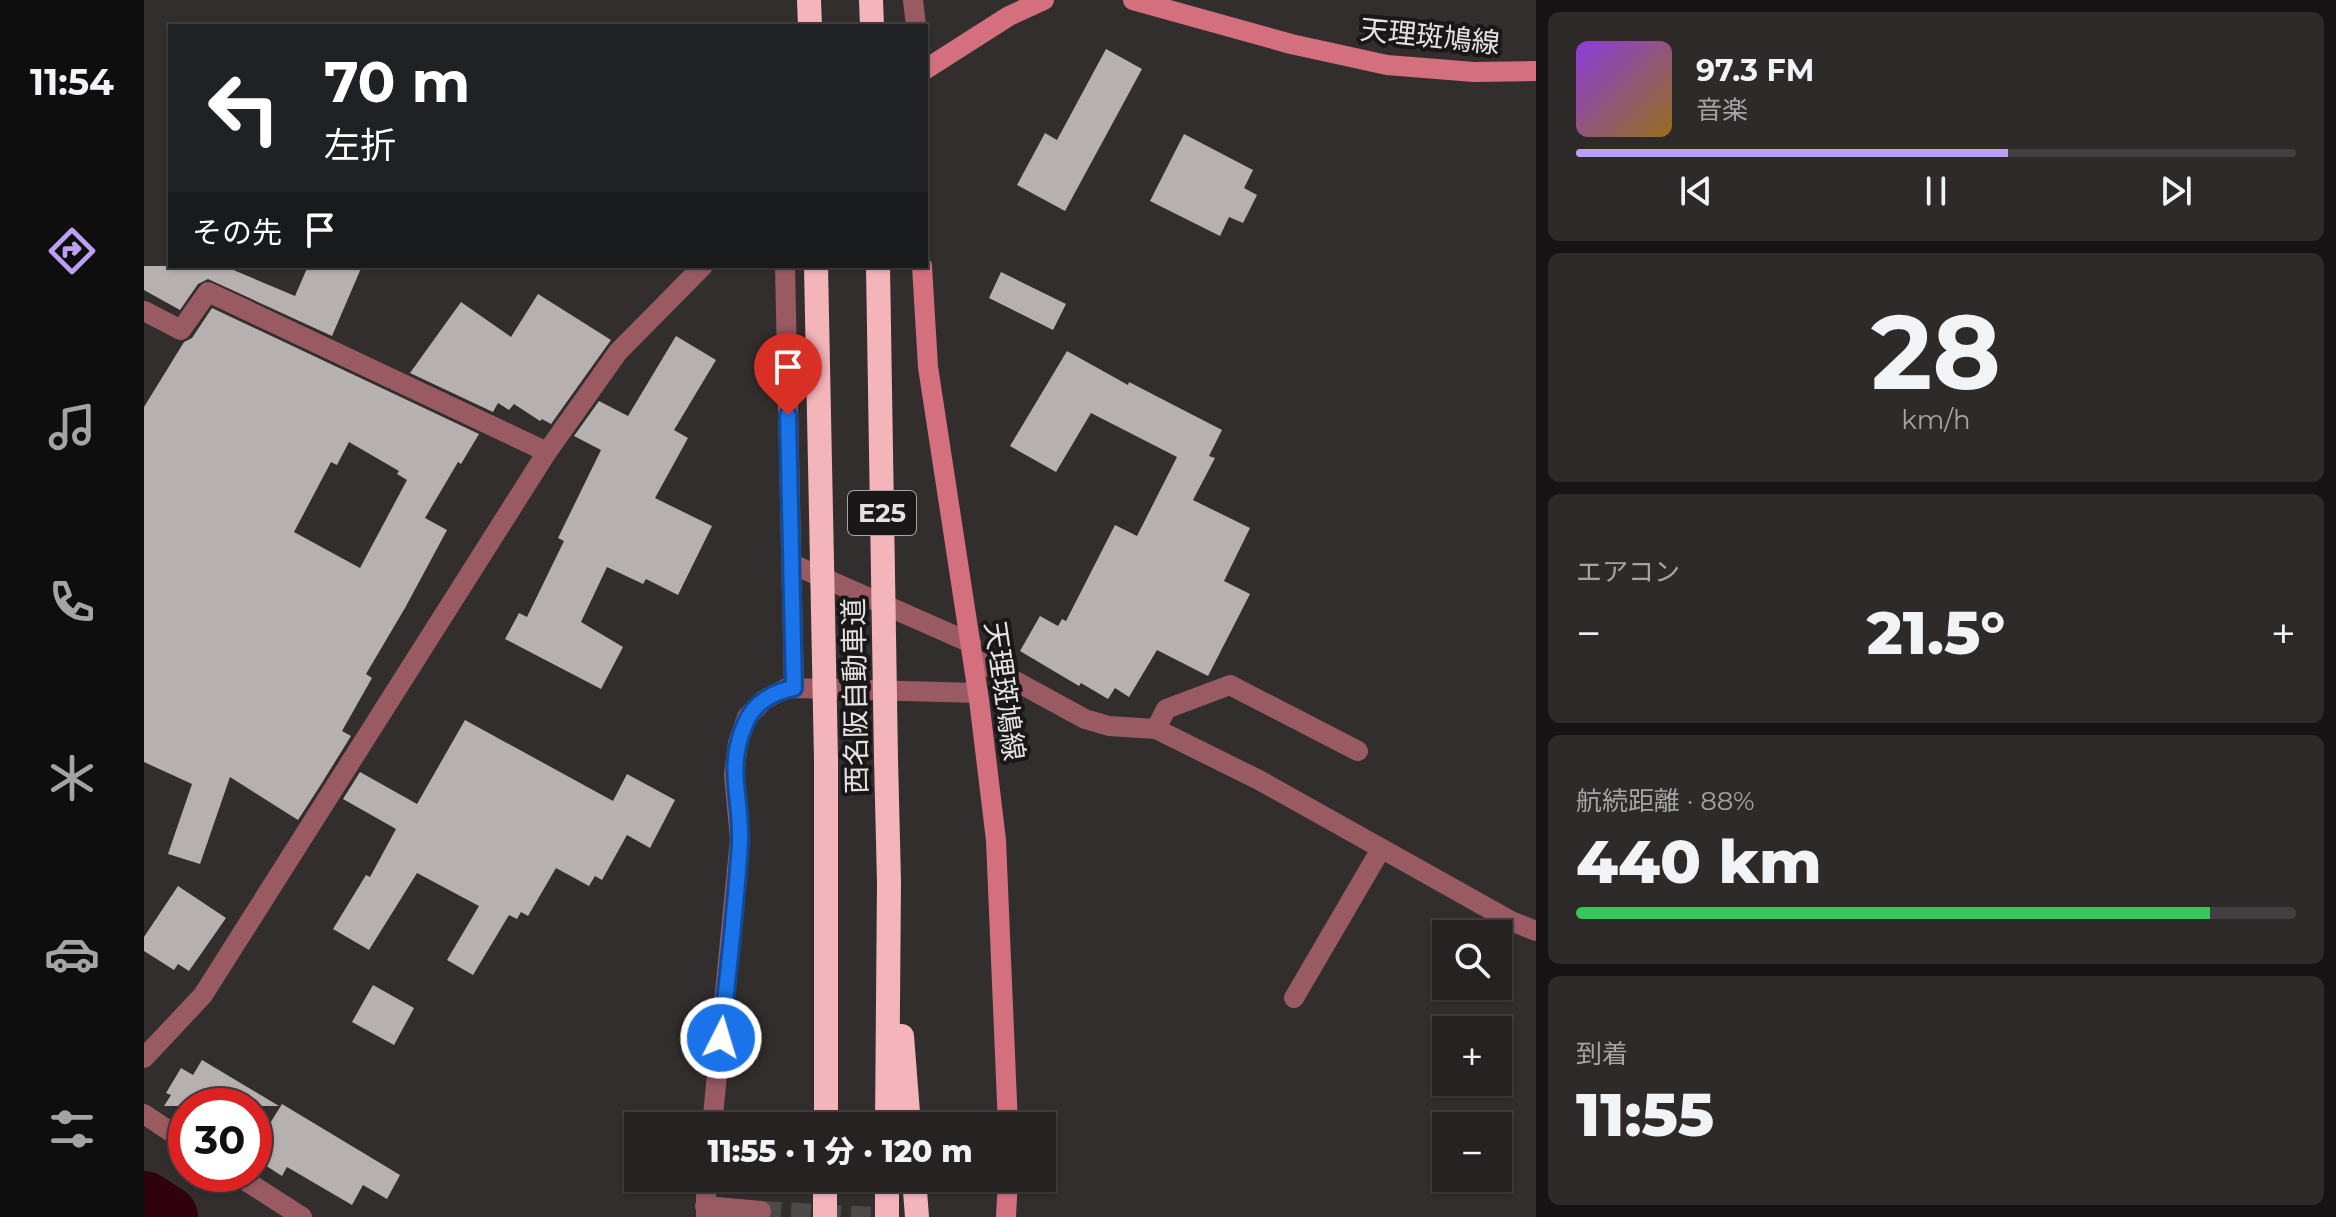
<!DOCTYPE html>
<html lang="ja">
<head>
<meta charset="utf-8">
<style>
	:root { --surface:#262222; --page:#2e2a2a; --text:#f1f3f6; --muted:#a4a4a5; --line:#423f40; --accent:#bca0f2 }
	body { margin:0; font-family:Montserrat,"Noto Sans JP",sans-serif; background:var(--page); color:var(--text); height:100vh; display:flex; flex-direction:column; font-size:30px; white-space:nowrap }
	* { box-sizing:border-box; margin:0 }
	p { font-size:26px; color:var(--muted) }
	.icon { flex:none; width:44px; height:44px; fill:none; stroke:currentColor; stroke-width:2; stroke-linecap:round; stroke-linejoin:round }
	.map { position:relative; flex:1; overflow:hidden }
	.side { display:flex; flex-direction:column; gap:12px; padding:12px; background:#151313; width:800px }
	.side>* { flex:none }
	.banner { position:absolute; left:24px; top:24px; width:760px; height:244px; border-radius:0px; box-shadow:0 2px 6px #0004,0 0 0 2px var(--line); background:#202124; color:#fff; overflow:hidden }
	.tools { position:absolute; left:1288px; top:920px; display:grid; gap:16px }
	.tools a { display:grid; place-items:center; width:80px; height:80px; border-radius:0px; background:var(--surface); box-shadow:0 2px 6px #0004,0 0 0 2px var(--line); font-size:40px }
	.speed { position:absolute; left:24px; top:1088px; display:flex; gap:16px; font-size:40px; font-weight:700; text-align:center }
	.speed>* { display:grid; place-content:center; width:104px; height:104px; border-radius:50%; background:var(--surface); box-shadow:0 2px 6px #0004,0 0 0 2px var(--line); line-height:1 }
	.speed .limit { border:12px solid #d22; background:#fff; color:#111 }
	.pin { position:absolute; display:grid; place-items:center; width:68px; height:68px; color:#fff; margin:-82px -34px; border-radius:50% 50% 50% 0; rotate:-45deg; box-shadow:0 0 8px #0007 }
	.pin .icon { rotate:45deg }
	.me { position:absolute; width:88px; margin:-44px; rotate:5deg; stroke-linejoin:round; filter:drop-shadow(0 0 6px #0008) }
	.turn { display:flex; align-items:center; gap:28px; height:168px; padding:0 24px; font-size:36px }
	.turn .icon { width:104px; height:104px; stroke-width:2.5 }
	.turn b { display:block; font-size:56px; line-height:68px }
	.then { display:flex; align-items:center; height:76px; padding:0 24px; background:#0003; gap:16px; font-size:30px }
	.big { font-size:60px; font-weight:800; line-height:1.1 }
	.side .card { flex:1; display:flex; flex-direction:column; justify-content:center; gap:12px; min-width:0; padding:0 28px; border-radius:12px; background:var(--page) }
	.side .dial { align-items:center; gap:0 }
	.dial b { font-size:104px; line-height:1 }
	.song { display:flex; align-items:center; gap:24px }
	.cover { width:96px; height:96px; border-radius:12px; background:linear-gradient(135deg,hsl(270 70% 55%),hsl(40 70% 35%)) }
	.played { height:8px; border-radius:4px; background:linear-gradient(90deg,var(--accent) 60%,var(--line) 60%) }
	.keys { display:flex; justify-content:space-around; direction:ltr }
	.heat { display:flex; justify-content:space-between; align-items:center; font-size:44px; direction:ltr }
	.charge { height:12px; border-radius:6px; background:linear-gradient(90deg,#34c759 88%,var(--line) 0) }
	.trip { position:absolute; left:480px; top:1112px; width:432px; height:80px; border-radius:0px; background:var(--surface); box-shadow:0 2px 6px #0004,0 0 0 2px var(--line); font-weight:800; line-height:80px; text-align:center }
	main { display:flex; flex:1; min-height:0 }
	.menu { display:flex; flex-direction:column; width:144px; justify-content:space-around; align-items:center; background:#0f0e0e; color:var(--muted) }
	.menu .icon { width:56px; height:56px }
	.menu .current { color:var(--accent) }
	.menu b { font-size:36px; color:var(--text) }
	.map>svg:first-child { display:block }
	.lines { fill:none; stroke-linecap:round; stroke-linejoin:round }
	.river { stroke:#30020d; stroke-width:64 }
	.building { fill:#b6b0b0; fill-rule:evenodd }
	.street-tunnel { stroke:#4e4949; stroke-width:20; stroke-dasharray:20 10; stroke-linecap:butt }
	.street { stroke:#995a62; stroke-width:20 }
	.secondary { stroke:#d4707e; stroke-width:20 }
	.highway { stroke:#f3b4ba; stroke-width:24 }
	.highway-bridge { stroke:#f3b4ba; stroke-width:24 }
	.route-casing { stroke:#114b97; stroke-width:20 }
	.route { stroke:#1a73e8; stroke-width:14 }
	.labels { text-anchor:middle; stroke-width:8; stroke-linejoin:round; paint-order:stroke }
	.shield { fill:#191717; stroke:#a8a5a5; stroke-width:2 }
	.shield-label { font-size:26px; font-weight:bold; fill:#e5e2e2 }
	.street-label { font-size:28px; fill:#e5e2e2; stroke:#191717 }
</style>
</head>
<body>
<main>
<nav class="menu">
<b>11:54</b>
<svg class="icon current" aria-label="directions" viewBox="0 0 24 24"><path d="M12 3l9 9-9 9-9-9zM9 14v-3h6M13 9l2 2-2 2"/></svg>
<svg class="icon" aria-label="music" viewBox="0 0 24 24"><path d="M9 18V5l10-2v13"/><circle cx="6" cy="18" r="3"/><circle cx="16" cy="16" r="3"/></svg>
<svg class="icon" aria-label="phone" viewBox="0 0 24 24"><path d="M5 4h4l2 5-3 2q2 4 5 5l2-3 5 2v4C11 20 4 13 5 4z"/></svg>
<svg class="icon" aria-label="climate" viewBox="0 0 24 24"><path d="M12 3v18M4 7l16 10M4 17L20 7"/></svg>
<svg class="icon" aria-label="car" viewBox="0 0 24 24"><path d="M5 17H2v-5l4-1 3-4h7l3 4 3 1v5h-3M9 17h6M6 11h13"/><circle cx="7" cy="17" r="2"/><circle cx="17" cy="17" r="2"/></svg>
<svg class="icon" aria-label="filters" viewBox="0 0 24 24"><path d="M4 7h16M4 17h16"/><circle cx="9" cy="7" r="2"/><circle cx="15" cy="17" r="2"/></svg>
</nav>
<div class="map">
<svg width="1392" height="1217" viewBox="0 0 1392 1217">
	<rect width="100%" height="100%" fill="#332e2e"/>
	<g class="lines">
		<!-- river -->
		<path class="river" d="M0 1203 22 1217"/>
	</g>
	<!-- building -->
	<path class="building" d="M962 49 998 69 921 211 873 185 901 133 913 140Z
		M1040 134 1109 170 1100 188 1113 195 1099 223 1085 217 1076 236 1006 201Z
		M0 266H80L151 296 164 266H218L188 336 64 279 54 284 36 310 0 290Z
		M857 272 922 304 909 330 845 298Z
		M394 294 467 340 407 424 398 419 396 421 370 404 365 410 354 403 349 412 266 373 317 302 367 337Z
		M68 308 335 434 317 464 314 462 281 518 303 530 261 608 222 674 228 678 198 731 207 736 176 786 154 820 86 777 56 864 24 854 48 784 0 762V407L40 342 48 338ZM205 442 255 471 253 474 263 480 216 568 150 532 187 462 193 465Z
		M532 336 572 360 530 430 544 438 511 498 568 526 534 595 502 579 499 584 463 567 437 622 479 647 457 689 361 639 375 613 383 617 420 541 414 538 457 450 430 436 455 401 484 416Z
		M923 351 984 385 985 382 1078 430 1065 456 1071 458 1049 500 1106 528 1080 581 1106 594 1064 676 1013 650 985 697 971 688 964 699 937 683 935 686 876 651 896 616 914 626 918 619 922 621 971 525 993 536 1033 457 947 413 912 472 866 446Z
		M321 720 469 801 483 774 531 800 506 848 483 835 458 880 451 876 445 886 412 868 384 916 377 912 373 919 365 915 329 975 303 960 335 906 273 873 225 950 189 929 222 875 226 877 252 829 199 799 216 772 273 804Z
		M34 886 82 918 45 971 34 964 30 970 0 951V937Z
		M229 985 270 1008 250 1045 208 1022Z
		M58 1060 135 1106H20L27 1095 22 1093 37 1068 49 1075Z
		M138 1104 256 1175 243 1199 219 1185 208 1205 143 1167 138 1176 110 1158V1149Z"/>
	<g class="lines">
		<!-- street-tunnel -->
		<path class="street-tunnel" d="M617 1211 731 1217"/>
		<!-- street -->
		<path class="street" d="M769 0 772 26
			M0 311 37 330 64 292 403 452
			M648 564 827 643
			M829 658 941 719 965 726 1012 729 1115 780 1367 921 1392 931
			M650 688 834 693
			M1012 729 1022 709 1086 685 1214 751
			M1150 998 1237 849
			M0 1058 59 995 403 452 474 352 559 266
			M0 1114 42 1142
			M568 1126 596 839 590 775 594 743 603 717 620 700 641 689 650 688 641 266
			M91 1174 158 1217
			M562 1178V1217
			M561 1206 617 1211"/>
		<!-- secondary -->
		<path class="secondary" d="M989 0 1147 44 1243 65 1330 72 1392 71
			M782 69 865 16 900 0
			M778 266 784 367 835 700 852 840 864 1126
			M862 1217 864 1178"/>
		<!-- highway -->
		<path class="highway" d="M665 0 666 26
			M727 0 728 26
			M742 759 745 882 743 1126
			M758 1036 765 1126
			M682 1126V760
			M770 1178 773 1217
			M681 1217V1178
			M743 1217V1178"/>
		<!-- highway-bridge -->
		<path class="highway-bridge" d="M672 266 682 760
			M734 266 742 759"/>
	</g>
	<g class="lines">
		<!-- route casing -->
		<g class="route-casing">
			<path id="route" d="M577 1038C584 973 592 908 596 843 598 797 581 768 602 722 610 703 631 691 650 688L644 415"/>
		</g>
		<!-- route -->
		<use href="#route" class="route"/>
	</g>
	<g class="labels">
		<!-- shield labels -->
		<rect class="shield" x="704" y="491" width="68" height="44" rx="6"/>
		<g class="shield-label">
			<text x="738" y="522">E25</text>
		</g>
		<!-- street labels -->
		<g class="street-label">
			<text transform="translate(1286 36) rotate(6)" y="10">天理斑鳩線</text>
			<text transform="translate(861 691) rotate(82)" y="10">天理斑鳩線</text>
			<text transform="translate(711 696) rotate(-91)" y="10">西名阪自動車道</text>
		</g>
	</g>
</svg>
<div class="tools">
<a><svg class="icon" aria-label="search" viewBox="0 0 24 24"><circle cx="10" cy="10" r="6"/><path d="M15 15l6 6"/></svg></a>
<a>+</a>
<a>−</a>
</div>
<div class="speed"><div class="limit">30</div></div>
<div class="pin" style="left:644px;top:415px;background:#d93025"><svg class="icon" aria-label="arrive" viewBox="0 0 24 24"><path d="M6 21V4h12l-3 4 3 4H6"/></svg></div>
<svg class="me" style="left:577px;top:1038px" viewBox="-20 -20 40 40"><circle r="17" fill="#1a73e8" stroke="#fff" stroke-width="3"/><path d="M0-11L8 9 0 5-8 9z" fill="#fff"/></svg>
<div class="trip">11:55 · 1 分 · 120 m</div>
<div class="banner">
<div class="turn"><svg class="icon" aria-label="left" viewBox="0 0 24 24"><path d="M17 20v-9H6M10 6l-5 5 5 5"/></svg><div><b>70 m</b>左折</div></div>
<div class="then">その先<svg class="icon" aria-label="arrive" viewBox="0 0 24 24"><path d="M6 21V4h12l-3 4 3 4H6"/></svg></div>
</div>
</div>
<section class="side">
<div class="card">
<div class="song"><i class="cover"></i><div><b>97.3 FM</b><p>音楽</p></div></div>
<div class="played"></div>
<div class="keys"><svg class="icon" aria-label="previous" viewBox="0 0 24 24"><path d="M18 5L8 12l10 7zM5 5v14"/></svg><svg class="icon" aria-label="pause" viewBox="0 0 24 24"><path d="M8 5v14M16 5v14"/></svg><svg class="icon" aria-label="next" viewBox="0 0 24 24"><path d="M6 5l10 7-10 7zM19 5v14"/></svg></div>
</div>
<div class="card dial"><b>28</b><p>km/h</p></div>
<div class="card"><p>エアコン</p>
<div class="heat"><a>−</a><b class="big">21.5°</b><a>+</a></div>
</div>
<div class="card"><p>航続距離 · 88%</p><b class="big">440 km</b><div class="charge"></div></div>
<div class="card"><p>到着</p><b class="big">11:55</b></div>
</section>
</main>
</body>
</html>
